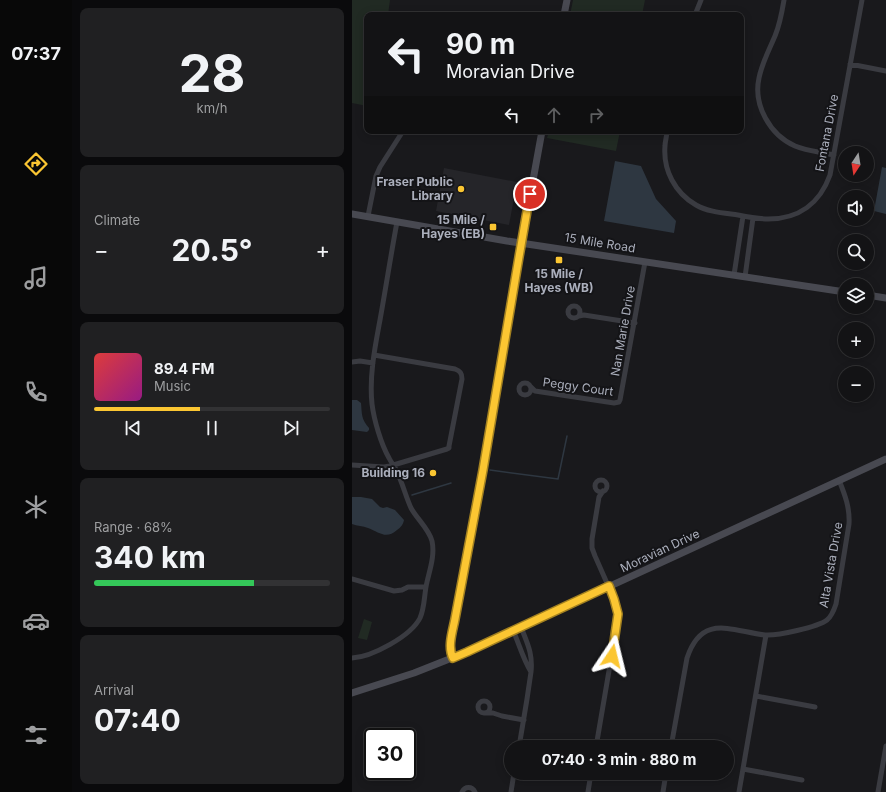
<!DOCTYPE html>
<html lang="en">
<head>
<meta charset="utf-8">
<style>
	:root { --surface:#131315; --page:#202022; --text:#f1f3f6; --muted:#9d9ea0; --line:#323234; --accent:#fbc632 }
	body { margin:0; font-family:Inter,sans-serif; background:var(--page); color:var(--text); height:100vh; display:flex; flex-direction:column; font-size:15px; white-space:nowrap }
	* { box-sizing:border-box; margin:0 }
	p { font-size:13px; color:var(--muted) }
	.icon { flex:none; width:22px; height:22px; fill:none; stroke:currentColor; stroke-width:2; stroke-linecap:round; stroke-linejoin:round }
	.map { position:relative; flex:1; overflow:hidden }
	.side { display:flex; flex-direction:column; gap:8px; padding:8px; background:#0a0a0c; width:280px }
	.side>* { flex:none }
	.top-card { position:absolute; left:12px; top:12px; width:380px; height:122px; border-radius:8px; box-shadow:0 2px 10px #0003,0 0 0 1px var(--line); background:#131315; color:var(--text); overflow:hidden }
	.needle { width:26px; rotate:192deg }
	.buttons { position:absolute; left:486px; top:146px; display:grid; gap:8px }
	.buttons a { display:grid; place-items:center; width:36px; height:36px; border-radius:50%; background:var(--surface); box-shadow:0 2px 10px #0003,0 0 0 1px var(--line); font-size:20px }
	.speed { position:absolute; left:12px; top:728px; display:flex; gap:8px; font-size:20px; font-weight:700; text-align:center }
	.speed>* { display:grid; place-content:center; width:52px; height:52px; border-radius:50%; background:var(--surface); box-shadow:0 2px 10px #0003,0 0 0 1px var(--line); line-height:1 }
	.speed .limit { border:2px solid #111; border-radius:6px; background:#fff; color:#111 }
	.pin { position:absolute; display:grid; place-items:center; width:34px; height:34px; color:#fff; margin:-17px; border:2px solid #fff; border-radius:50%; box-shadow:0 1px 4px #0007 }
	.me { position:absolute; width:44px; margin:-22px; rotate:10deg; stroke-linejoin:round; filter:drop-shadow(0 0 3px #0008) }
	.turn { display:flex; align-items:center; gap:14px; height:84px; padding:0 16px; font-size:18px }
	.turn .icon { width:52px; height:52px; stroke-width:2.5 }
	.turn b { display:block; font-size:28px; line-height:34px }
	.lanes { display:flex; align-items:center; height:38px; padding:0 16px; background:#0003; justify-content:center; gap:20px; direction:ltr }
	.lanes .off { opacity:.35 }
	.big { font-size:30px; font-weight:700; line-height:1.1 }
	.side .widget { flex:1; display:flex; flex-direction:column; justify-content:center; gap:6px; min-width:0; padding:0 14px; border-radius:8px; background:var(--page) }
	.side .dial { align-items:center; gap:0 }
	.dial b { font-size:52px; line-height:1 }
	.song { display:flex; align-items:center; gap:12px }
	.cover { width:48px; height:48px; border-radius:6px; background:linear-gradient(135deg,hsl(0 70% 55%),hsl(310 70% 35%)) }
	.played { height:4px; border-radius:2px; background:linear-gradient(90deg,var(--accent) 45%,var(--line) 45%) }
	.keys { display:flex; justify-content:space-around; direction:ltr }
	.heat { display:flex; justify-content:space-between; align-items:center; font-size:22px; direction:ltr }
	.charge { height:6px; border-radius:3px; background:linear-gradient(90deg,#34c759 68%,var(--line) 0) }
	.trip { position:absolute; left:152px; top:740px; width:230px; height:40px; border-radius:20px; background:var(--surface); box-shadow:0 2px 10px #0003,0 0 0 1px var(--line); font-weight:700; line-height:40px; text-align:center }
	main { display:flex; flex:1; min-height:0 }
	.dock { display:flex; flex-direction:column; width:72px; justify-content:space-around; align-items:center; background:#080808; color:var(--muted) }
	.dock .icon { width:28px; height:28px }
	.dock .current { color:var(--accent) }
	.dock b { font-size:18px; color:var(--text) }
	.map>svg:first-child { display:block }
	.built { fill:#252529 }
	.green { fill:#212a23 }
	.water { fill:#2e3741 }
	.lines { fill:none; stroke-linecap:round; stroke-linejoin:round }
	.stream { stroke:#2e3741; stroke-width:1.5 }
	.street { stroke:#3a3b41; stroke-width:5 }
	.secondary { stroke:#484951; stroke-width:7 }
	.route-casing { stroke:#a38120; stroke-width:10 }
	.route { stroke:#fbc632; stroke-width:7 }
	.poi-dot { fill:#fbc632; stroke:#141417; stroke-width:1.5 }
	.labels { text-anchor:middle; stroke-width:4; stroke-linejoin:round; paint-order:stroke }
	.street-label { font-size:12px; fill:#abafbc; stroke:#141417 }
	.poi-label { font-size:12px; font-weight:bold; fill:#abafbc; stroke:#141417; text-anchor:end }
</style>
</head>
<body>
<main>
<nav class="dock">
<b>07:37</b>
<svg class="icon current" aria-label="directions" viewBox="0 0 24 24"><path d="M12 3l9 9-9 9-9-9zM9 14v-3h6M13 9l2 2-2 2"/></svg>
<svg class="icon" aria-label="music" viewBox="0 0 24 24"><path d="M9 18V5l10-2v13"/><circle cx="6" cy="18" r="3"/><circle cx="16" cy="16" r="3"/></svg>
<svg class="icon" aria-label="phone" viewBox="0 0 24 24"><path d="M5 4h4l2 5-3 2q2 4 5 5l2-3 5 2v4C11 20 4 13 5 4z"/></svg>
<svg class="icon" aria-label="climate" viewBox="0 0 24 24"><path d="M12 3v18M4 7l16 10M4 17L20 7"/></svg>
<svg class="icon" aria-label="car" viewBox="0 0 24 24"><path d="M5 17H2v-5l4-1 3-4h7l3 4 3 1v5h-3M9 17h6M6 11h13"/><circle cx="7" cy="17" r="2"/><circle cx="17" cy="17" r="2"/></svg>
<svg class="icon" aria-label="filters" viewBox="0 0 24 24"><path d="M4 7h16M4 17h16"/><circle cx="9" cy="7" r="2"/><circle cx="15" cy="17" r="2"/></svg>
</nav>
<section class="side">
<div class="widget dial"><b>28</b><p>km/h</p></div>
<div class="widget"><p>Climate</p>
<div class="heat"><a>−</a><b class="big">20.5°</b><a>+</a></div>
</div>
<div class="widget">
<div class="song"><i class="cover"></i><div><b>89.4 FM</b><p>Music</p></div></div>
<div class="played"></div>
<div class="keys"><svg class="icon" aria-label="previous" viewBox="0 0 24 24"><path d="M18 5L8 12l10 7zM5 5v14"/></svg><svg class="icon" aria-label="pause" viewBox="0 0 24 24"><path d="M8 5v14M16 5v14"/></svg><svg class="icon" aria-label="next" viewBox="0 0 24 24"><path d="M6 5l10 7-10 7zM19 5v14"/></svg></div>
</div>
<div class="widget"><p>Range · 68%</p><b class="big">340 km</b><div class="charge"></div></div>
<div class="widget"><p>Arrival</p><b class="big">07:40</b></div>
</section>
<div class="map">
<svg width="534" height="792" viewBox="0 0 534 792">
	<rect width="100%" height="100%" fill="#19191c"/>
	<!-- built -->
	<path class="built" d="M92 168 165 182 157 225 84 211Z"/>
	<!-- green -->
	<path class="green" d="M0 0H38L36 15H15V106L0 103Z
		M221 0H293L290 15H218Z
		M197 131H268L264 151 195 138Z
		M12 619 20 622 15 640 6 638Z"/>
	<!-- water -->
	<path class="water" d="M263 161 289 166 304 199 324 221 322 233 252 221Z
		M530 167 534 168V214L522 211Z
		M0 400H5L9 403C10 414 9 419 17 428V430L15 432 0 430Z
		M0 497H9L20 499 28 507 31 508 35 507 43 510 52 520C51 525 49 527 45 530 34 540 27 532 16 528 11 526 5 526 0 524Z"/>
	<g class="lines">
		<!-- stream -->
		<path class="stream" d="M138 470 206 479 215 436
			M60 495 99 483"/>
		<!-- street -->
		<path class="street" d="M432 0C430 12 428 24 423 36 417 50 410 63 407 78 401 105 418 135 443 146 455 151 469 152 482 155
			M343 15 349 0
			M498 64 534 71
			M315 131C315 136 313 141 313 146 311 170 323 193 344 205 356 212 372 213 386 215 396 217 406 219 416 219 447 219 468 203 478 175L510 0
			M16 216 24 176 28 167 51 131
			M382 275 391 216
			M393 277 401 218
			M216 312a6 6 0 1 1 12 0a6 6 0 1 1-12 0Z
			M227 316 232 315 283 323
			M0 362 8 361 21 363
			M167 389a6 6 0 1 1 12 0a6 6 0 1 1-12 0Z
			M178 386 183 391 262 403 267 402 268 400 293 262
			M0 465 32 467 38 466 95 449 97 448V446L110 379C110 373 108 371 103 369L22 355
			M243 486a6 6 0 1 1 12 0a6 6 0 1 1-12 0Z
			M0 579 42 591 50 590 56 587H74
			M161 630C167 644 171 659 179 672 181 653 175 643 169 627
			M0 658C20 657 59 636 68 618 73 607 72 594 75 582 78 569 83 555 80 541 77 529 65 519 59 508 54 497 51 485 46 474 44 468 40 464 37 458 29 444 22 420 20 404 17 376 23 347 28 320 34 287 39 254 45 222
			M404 696 463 707
			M126 707a6 6 0 1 1 12 0a6 6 0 1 1-12 0Z
			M134 713H141L150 716 172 720
			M167 747 175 699 179 672
			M244 747 266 618 265 609 262 599 243 556 240 548V539L247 497 251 491
			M319 747 335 658C350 613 379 631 413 635 425 636 466 627 475 620 480 616 482 610 484 604L497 524C498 508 493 495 487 480
			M391 769 450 780
			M110 792C113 786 120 786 123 792
			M159 792 162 773
			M236 792 239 773
			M311 792 314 773
			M387 792 414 635
			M526 792 534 746"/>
		<!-- secondary -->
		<path class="secondary" d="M212 15 215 0
			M0 214 155 241 493 292
			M515 295 534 298
			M101 658 99 651V643L131 470 167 257 190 131
			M0 693 62 673 115 652 534 459"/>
	</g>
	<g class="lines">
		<!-- route casing -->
		<g class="route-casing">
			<path id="route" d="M178 194 167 257 131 470 103 619C101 630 95 647 101 658L115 652 257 586 262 599 266 614 260 656"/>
		</g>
		<!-- route -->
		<use href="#route" class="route"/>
	</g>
	<!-- markers -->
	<g class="poi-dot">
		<circle cx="109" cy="189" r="4"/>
		<rect x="137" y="223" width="8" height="8" rx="2"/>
		<rect x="203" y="256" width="8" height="8" rx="2"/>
		<circle cx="81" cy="473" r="4"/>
	</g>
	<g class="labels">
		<!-- street labels -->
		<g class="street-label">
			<text transform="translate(475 133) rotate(-79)" y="4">Fontana Drive</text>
			<text transform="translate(248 243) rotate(9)" y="4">15 Mile Road</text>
			<text transform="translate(271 331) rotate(-80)" y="4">Nan Marie Drive</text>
			<text transform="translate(226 387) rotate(8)" y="4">Peggy Court</text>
			<text transform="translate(308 551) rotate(-25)" y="4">Moravian Drive</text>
			<text transform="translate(479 565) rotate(-80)" y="4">Alta Vista Drive</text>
		</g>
		<!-- poi labels -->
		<g class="poi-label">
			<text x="101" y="186">Fraser Public<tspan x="101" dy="14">Library</tspan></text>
			<text x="133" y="224">15 Mile /<tspan x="133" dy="14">Hayes (EB)</tspan></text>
			<text x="207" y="278" text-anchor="middle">15 Mile /<tspan x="207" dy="14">Hayes (WB)</tspan></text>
			<text x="73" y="477">Building 16</text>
		</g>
	</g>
</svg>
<div class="buttons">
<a><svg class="needle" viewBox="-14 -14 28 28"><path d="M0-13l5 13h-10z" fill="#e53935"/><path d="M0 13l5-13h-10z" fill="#9d9ea0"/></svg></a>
<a><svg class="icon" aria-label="sound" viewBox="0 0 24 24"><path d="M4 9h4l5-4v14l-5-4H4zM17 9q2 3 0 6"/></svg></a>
<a><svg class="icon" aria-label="search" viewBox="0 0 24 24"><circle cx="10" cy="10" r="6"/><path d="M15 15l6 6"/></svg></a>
<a><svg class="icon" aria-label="layers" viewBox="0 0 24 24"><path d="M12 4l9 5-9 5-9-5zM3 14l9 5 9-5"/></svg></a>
<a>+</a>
<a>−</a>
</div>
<div class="speed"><div class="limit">30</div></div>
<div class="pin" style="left:178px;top:194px;background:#d93025"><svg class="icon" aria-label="arrive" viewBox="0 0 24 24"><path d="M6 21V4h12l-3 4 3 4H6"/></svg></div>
<svg class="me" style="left:260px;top:656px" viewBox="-20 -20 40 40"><path d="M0-17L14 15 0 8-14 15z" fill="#fbc632" stroke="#fff" stroke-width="4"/></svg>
<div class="trip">07:40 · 3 min · 880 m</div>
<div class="top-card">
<div class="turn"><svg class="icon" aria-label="left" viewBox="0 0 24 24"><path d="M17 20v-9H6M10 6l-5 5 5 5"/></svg><div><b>90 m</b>Moravian Drive</div></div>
<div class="lanes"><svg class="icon" aria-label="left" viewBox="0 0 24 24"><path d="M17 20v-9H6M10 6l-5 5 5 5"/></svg><svg class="icon off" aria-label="ahead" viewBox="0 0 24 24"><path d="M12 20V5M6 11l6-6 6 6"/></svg><svg class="icon off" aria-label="right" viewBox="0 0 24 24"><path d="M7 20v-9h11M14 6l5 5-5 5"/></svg></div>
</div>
</div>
</main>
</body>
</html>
